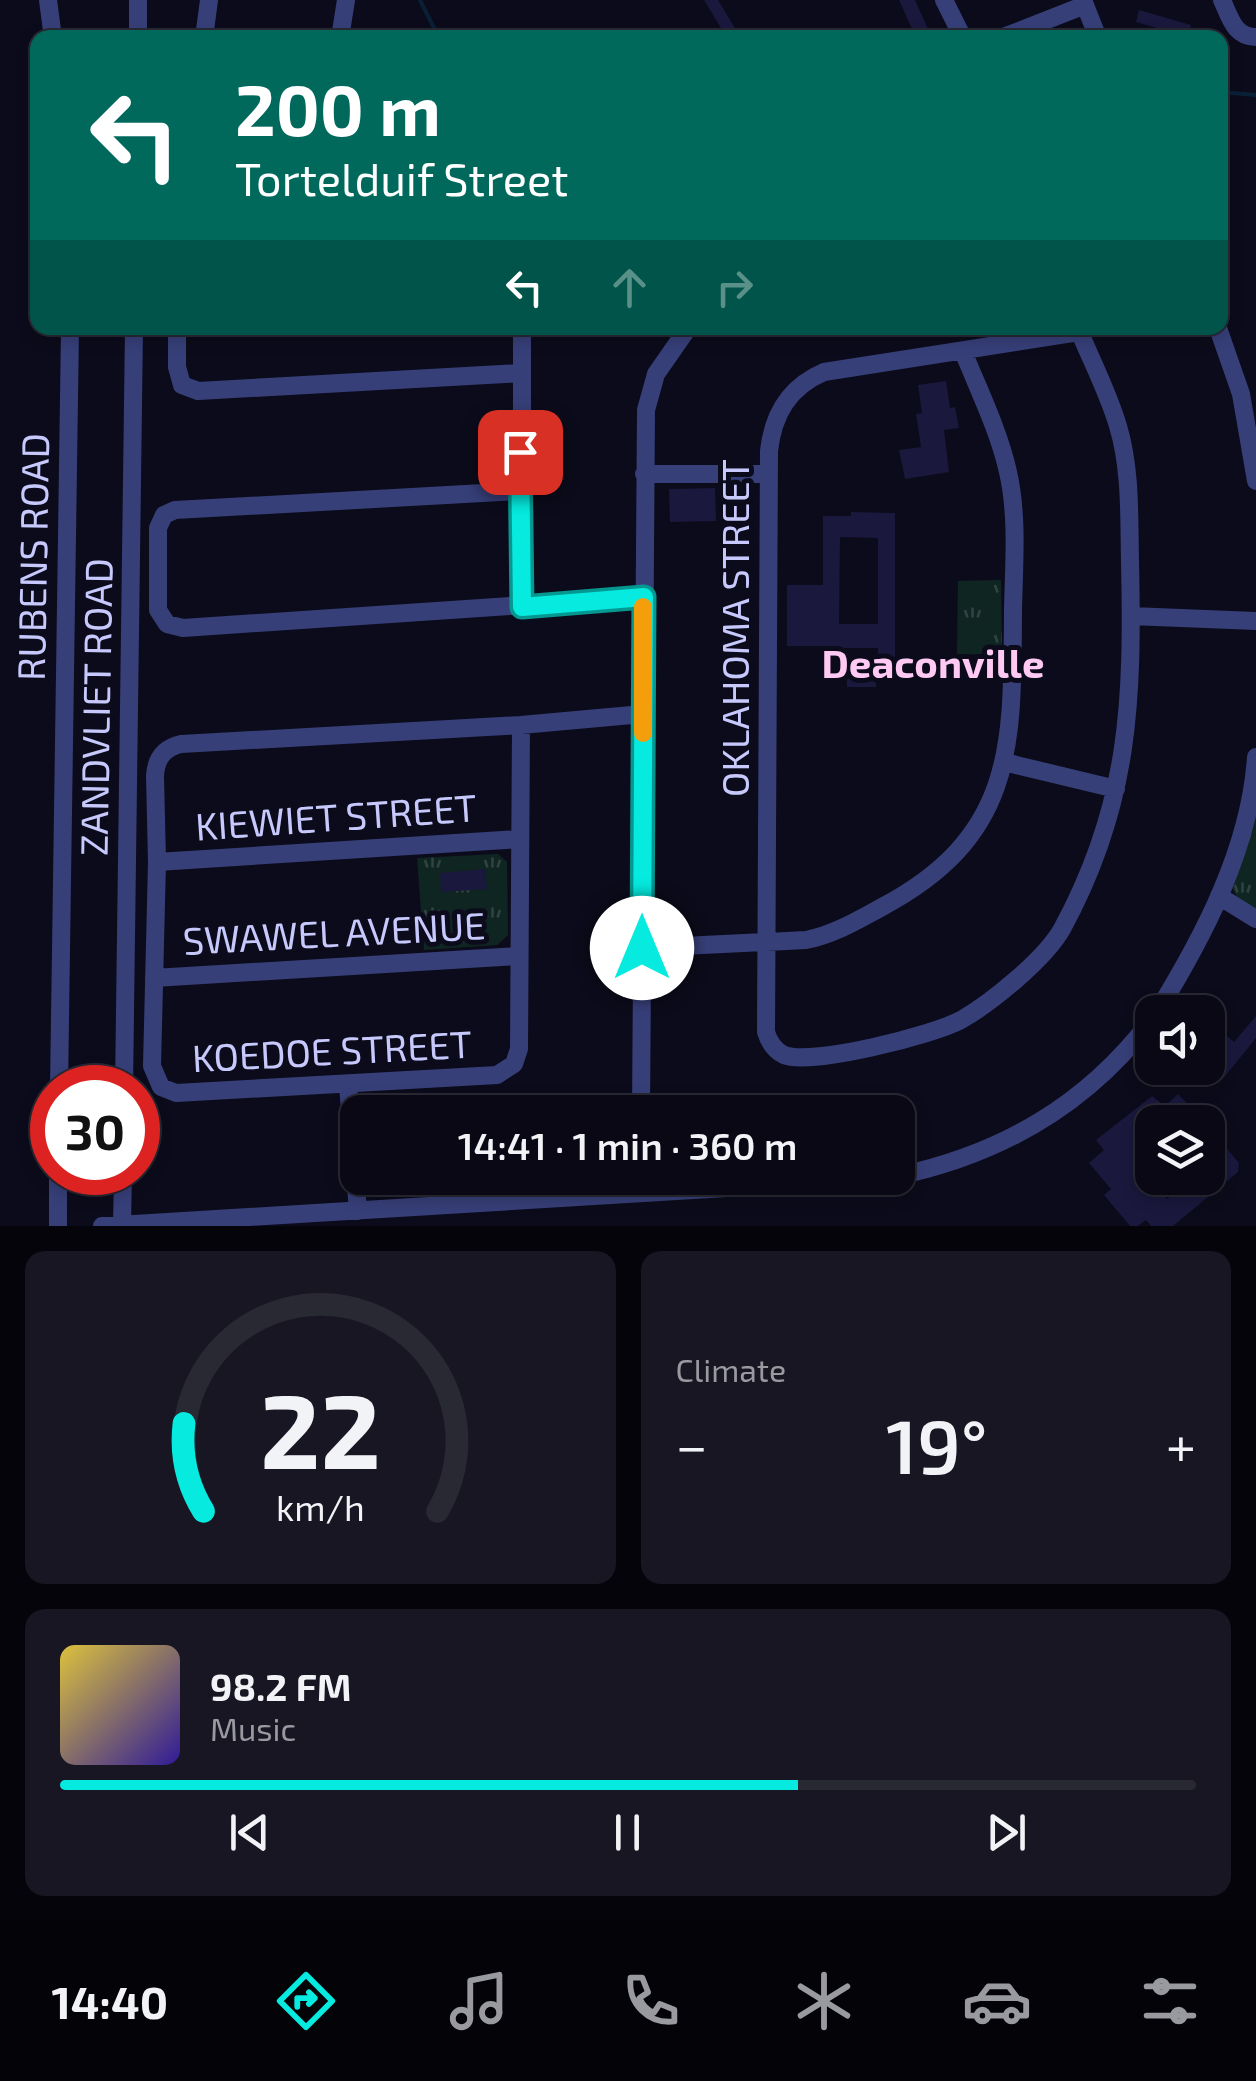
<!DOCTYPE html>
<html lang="en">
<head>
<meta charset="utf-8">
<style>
	:root { --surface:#090814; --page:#171622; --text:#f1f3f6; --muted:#999aa0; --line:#292934; --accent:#06eadf }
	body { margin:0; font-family:"Exo 2",sans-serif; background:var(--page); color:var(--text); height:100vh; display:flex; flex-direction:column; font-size:38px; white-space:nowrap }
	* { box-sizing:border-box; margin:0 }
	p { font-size:32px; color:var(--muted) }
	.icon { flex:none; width:55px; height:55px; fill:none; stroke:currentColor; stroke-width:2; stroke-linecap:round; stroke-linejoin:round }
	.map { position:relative; height:1226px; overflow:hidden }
	.side { display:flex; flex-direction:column; gap:25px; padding:25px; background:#05040b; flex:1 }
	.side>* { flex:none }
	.guide { position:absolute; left:30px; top:30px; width:1198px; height:305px; border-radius:20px; box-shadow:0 5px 15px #0003,0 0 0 2px var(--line); background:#00695c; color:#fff; overflow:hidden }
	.buttons { position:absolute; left:1135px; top:995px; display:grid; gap:20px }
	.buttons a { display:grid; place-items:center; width:90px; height:90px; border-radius:20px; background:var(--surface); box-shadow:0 5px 15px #0003,0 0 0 2px var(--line); font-size:50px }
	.speed { position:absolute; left:30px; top:1065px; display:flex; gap:20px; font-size:50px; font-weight:700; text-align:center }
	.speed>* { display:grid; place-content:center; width:130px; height:130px; border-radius:50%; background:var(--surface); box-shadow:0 5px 15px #0003,0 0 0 2px var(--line); line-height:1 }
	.speed .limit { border:15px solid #d22; background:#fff; color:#111 }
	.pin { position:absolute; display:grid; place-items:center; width:85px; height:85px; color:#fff; margin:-42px; border-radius:20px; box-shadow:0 5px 15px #0006 }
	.me { position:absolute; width:110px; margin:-55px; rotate:0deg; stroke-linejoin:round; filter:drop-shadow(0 0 8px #0008) }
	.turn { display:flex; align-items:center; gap:35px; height:210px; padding:0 40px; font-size:45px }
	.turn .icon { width:130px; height:130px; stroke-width:2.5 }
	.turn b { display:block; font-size:70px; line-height:85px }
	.lanes { display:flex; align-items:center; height:95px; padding:0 40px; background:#0003; justify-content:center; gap:50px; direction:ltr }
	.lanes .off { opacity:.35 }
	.big { font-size:75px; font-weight:600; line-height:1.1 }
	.side .card { flex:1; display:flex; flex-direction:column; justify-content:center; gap:15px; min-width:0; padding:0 35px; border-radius:20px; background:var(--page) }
	.side .dial { align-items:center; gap:0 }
	.dial svg { height:260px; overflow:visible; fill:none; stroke:var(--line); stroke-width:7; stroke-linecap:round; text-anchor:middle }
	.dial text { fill:var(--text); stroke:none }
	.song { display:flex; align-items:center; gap:30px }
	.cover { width:120px; height:120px; border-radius:15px; background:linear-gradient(135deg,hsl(50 70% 55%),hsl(250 70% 35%)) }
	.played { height:10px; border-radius:5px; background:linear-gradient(90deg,var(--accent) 65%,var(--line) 65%) }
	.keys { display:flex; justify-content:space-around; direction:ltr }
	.heat { display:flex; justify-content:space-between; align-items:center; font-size:55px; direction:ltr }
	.side .tiles { flex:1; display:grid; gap:25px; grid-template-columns:1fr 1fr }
	.card:last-child { grid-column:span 2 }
	.trip { position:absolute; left:340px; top:1095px; width:575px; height:100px; border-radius:20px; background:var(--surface); box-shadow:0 5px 15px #0003,0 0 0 2px var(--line); font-weight:600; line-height:100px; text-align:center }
	.tab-bar { display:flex; height:160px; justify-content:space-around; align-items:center; background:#040308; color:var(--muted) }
	.tab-bar .icon { width:70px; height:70px }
	.tab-bar .selected { color:var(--accent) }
	.tab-bar b { font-size:45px; color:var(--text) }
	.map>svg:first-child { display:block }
	.park { fill:url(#park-tufts) }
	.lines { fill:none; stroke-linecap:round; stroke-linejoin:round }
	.stream { stroke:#092036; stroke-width:4 }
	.building { fill:#1a183c; fill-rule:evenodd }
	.minor { stroke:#373f79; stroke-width:18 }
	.route-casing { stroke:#049891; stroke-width:25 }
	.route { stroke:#06eadf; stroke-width:18 }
	.slow { stroke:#f59e0b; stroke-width:18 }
	.labels { text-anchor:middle; stroke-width:10; stroke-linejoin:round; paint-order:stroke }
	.street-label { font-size:38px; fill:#c7c9fd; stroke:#0c0b1b }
	.neighbourhood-label { font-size:40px; font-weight:bold; fill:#fec9f2; stroke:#0c0b1b }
</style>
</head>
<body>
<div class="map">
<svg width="1256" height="1226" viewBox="0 0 1256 1226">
	<defs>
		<pattern id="park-tufts" width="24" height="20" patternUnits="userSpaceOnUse" patternTransform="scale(2.5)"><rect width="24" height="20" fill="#0f2521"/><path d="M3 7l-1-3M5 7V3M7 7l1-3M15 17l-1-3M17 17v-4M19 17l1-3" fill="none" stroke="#304342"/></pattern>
	</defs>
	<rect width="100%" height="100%" fill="#0c0b1b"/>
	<!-- park -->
	<path class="park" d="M1001 580 1002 655 957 654 958 581Z
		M1256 804V910L1237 897 1232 888Z
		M498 854 507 862 508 935 497 945 424 950 417 858Z"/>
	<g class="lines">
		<!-- stream -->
		<path class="stream" d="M420 0 439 38
			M1220 92 1256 95"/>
	</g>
	<!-- building -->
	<path class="building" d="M704 0H718L741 38H727Z
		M899 0H915L932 38H916Z
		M1139 10 1191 25 1188 37 1136 22Z
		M946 381 950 408 955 407 959 428 944 430 949 472 905 479 899 450 921 447 916 414 922 413 918 385Z
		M715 488 716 521 670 522 669 489Z
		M851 512 895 513V674H878V648H839V663H822L823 646H787V585H823V516H851ZM840 537 878 538V624H839Z
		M847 669H876V687H847Z
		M485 869 487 889 441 892 440 873Z
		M1256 1016V1038L1222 1080 1212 1071 1224 1056 1208 1042V1031L1213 1024 1234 1042Z
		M1178 1094 1205 1122H1152V1156L1140 1167 1167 1199 1193 1178H1208V1126L1239 1163 1238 1172 1173 1226H1151L1146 1220 1138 1226H1130L1104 1195 1111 1189 1089 1163 1104 1150 1096 1140 1152 1096 1165 1106Z"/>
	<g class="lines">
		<!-- minor -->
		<path class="minor" d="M48 0 53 38
			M944 0 963 38
			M1083 0 1098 38
			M1222 0C1230 17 1234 37 1256 37
			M138 38V0
			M204 38 209 0
			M340 38 346 0
			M1001 38 1085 5
			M177 328V367L182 385 198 391 521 373
			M1078 328C1091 360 1108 392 1118 426 1131 469 1129 517 1130 562 1133 700 1130 804 1062 929 1045 959 991 1003 961 1020 933 1035 812 1066 784 1055 774 1050 769 1042 766 1032L769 451C773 414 789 387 824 372L1079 332
			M1218 328 1241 394 1256 481
			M644 474H768
			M520 491 175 510 164 515 158 528V610L167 624 183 628 643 597
			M522 607V328
			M1131 616 1256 621
			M521 725 519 1049 514 1064 497 1075 176 1093 161 1087 152 1066 157 862 155 776C156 758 164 748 181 744L521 725 643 714
			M1004 762 1116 789
			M157 862 520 839
			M1219 896 1256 919
			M642 948 806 940C833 935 858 920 882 907 1017 835 1012 744 1013 609 1014 564 1018 516 1008 472 999 431 979 391 963 351
			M154 978 518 956
			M1157 1012C1204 936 1250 848 1256 757
			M348 1085 358 1211
			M59 1088 70 328
			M124 1088 134 328
			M641 1112 646 410 656 374 688 328
			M898 1176C1002 1154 1087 1105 1152 1019
			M58 1226V1172
			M102 1226 889 1178
			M122 1226 123 1172"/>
	</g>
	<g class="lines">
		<!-- route casing -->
		<g class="route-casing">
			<path id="route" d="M520 452 522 607 644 597 642 948"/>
		</g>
		<!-- route -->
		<use href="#route" class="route"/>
		<!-- slow -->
		<path class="slow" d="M643 733V607"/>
	</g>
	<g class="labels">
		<!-- street labels -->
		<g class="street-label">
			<text transform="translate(34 557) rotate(-89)" y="13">RUBENS ROAD</text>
			<text transform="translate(736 628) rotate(-90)" y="13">OKLAHOMA STREET</text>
			<text transform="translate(97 707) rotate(-89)" y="13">ZANDVLIET ROAD</text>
			<text transform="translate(336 818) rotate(-4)" y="13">KIEWIET STREET</text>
			<text transform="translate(334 934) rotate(-3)" y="13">SWAWEL AVENUE</text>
			<text transform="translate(332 1052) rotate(-3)" y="13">KOEDOE STREET</text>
		</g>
		<!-- neighbourhood labels -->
		<g class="neighbourhood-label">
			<text x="933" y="678">Deaconville</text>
		</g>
	</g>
</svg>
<div class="buttons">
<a><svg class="icon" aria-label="sound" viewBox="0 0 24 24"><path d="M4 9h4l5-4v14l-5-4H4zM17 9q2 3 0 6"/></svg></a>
<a><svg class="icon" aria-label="layers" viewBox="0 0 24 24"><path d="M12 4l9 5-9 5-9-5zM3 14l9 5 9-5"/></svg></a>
</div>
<div class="speed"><div class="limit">30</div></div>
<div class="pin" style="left:520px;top:452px;background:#d93025"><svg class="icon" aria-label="arrive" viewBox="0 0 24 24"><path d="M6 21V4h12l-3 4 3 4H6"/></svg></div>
<svg class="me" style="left:642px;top:948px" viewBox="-20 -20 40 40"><circle r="19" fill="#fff"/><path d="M0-13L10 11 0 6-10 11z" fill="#06eadf"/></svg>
<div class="trip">14:41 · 1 min · 360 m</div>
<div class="guide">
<div class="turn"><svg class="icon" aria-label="left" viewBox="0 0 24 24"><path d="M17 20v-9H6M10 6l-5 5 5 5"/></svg><div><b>200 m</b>Tortelduif Street</div></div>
<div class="lanes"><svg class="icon" aria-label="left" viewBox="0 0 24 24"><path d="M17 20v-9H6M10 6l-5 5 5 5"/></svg><svg class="icon off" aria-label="ahead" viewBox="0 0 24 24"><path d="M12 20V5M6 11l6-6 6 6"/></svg><svg class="icon off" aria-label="right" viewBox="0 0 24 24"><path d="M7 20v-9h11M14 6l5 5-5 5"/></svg></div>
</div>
</div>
<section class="side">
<div class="tiles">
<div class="card dial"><svg viewBox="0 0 100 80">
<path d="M14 69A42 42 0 1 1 86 69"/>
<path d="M14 69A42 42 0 0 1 8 42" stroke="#06eadf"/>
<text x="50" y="56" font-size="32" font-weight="700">22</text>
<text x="50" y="72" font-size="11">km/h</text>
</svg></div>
<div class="card"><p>Climate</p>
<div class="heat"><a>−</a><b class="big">19°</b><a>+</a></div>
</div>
<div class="card">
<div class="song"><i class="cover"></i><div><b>98.2 FM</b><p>Music</p></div></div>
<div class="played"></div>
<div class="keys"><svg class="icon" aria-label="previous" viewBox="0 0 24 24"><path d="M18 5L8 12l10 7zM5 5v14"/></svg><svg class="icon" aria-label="pause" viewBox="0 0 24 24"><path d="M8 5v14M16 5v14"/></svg><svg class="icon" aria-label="next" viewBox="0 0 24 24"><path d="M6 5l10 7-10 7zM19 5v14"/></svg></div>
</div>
</div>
</section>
<nav class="tab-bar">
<b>14:40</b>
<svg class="icon selected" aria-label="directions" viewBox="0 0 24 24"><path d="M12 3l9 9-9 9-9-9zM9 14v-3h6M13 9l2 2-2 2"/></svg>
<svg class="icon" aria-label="music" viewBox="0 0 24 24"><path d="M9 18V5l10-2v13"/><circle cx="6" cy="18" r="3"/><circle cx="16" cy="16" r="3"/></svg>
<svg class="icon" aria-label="phone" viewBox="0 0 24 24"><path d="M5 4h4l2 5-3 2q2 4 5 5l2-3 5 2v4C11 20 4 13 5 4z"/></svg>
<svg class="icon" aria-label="climate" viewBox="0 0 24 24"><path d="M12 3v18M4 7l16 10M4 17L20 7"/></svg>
<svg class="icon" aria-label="car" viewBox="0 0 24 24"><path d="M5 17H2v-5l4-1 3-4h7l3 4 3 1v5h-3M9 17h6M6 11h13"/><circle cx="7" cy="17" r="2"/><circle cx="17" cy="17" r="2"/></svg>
<svg class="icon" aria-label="filters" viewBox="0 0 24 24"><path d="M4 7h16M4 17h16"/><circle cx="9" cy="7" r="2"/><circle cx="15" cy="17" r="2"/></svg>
</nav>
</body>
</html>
